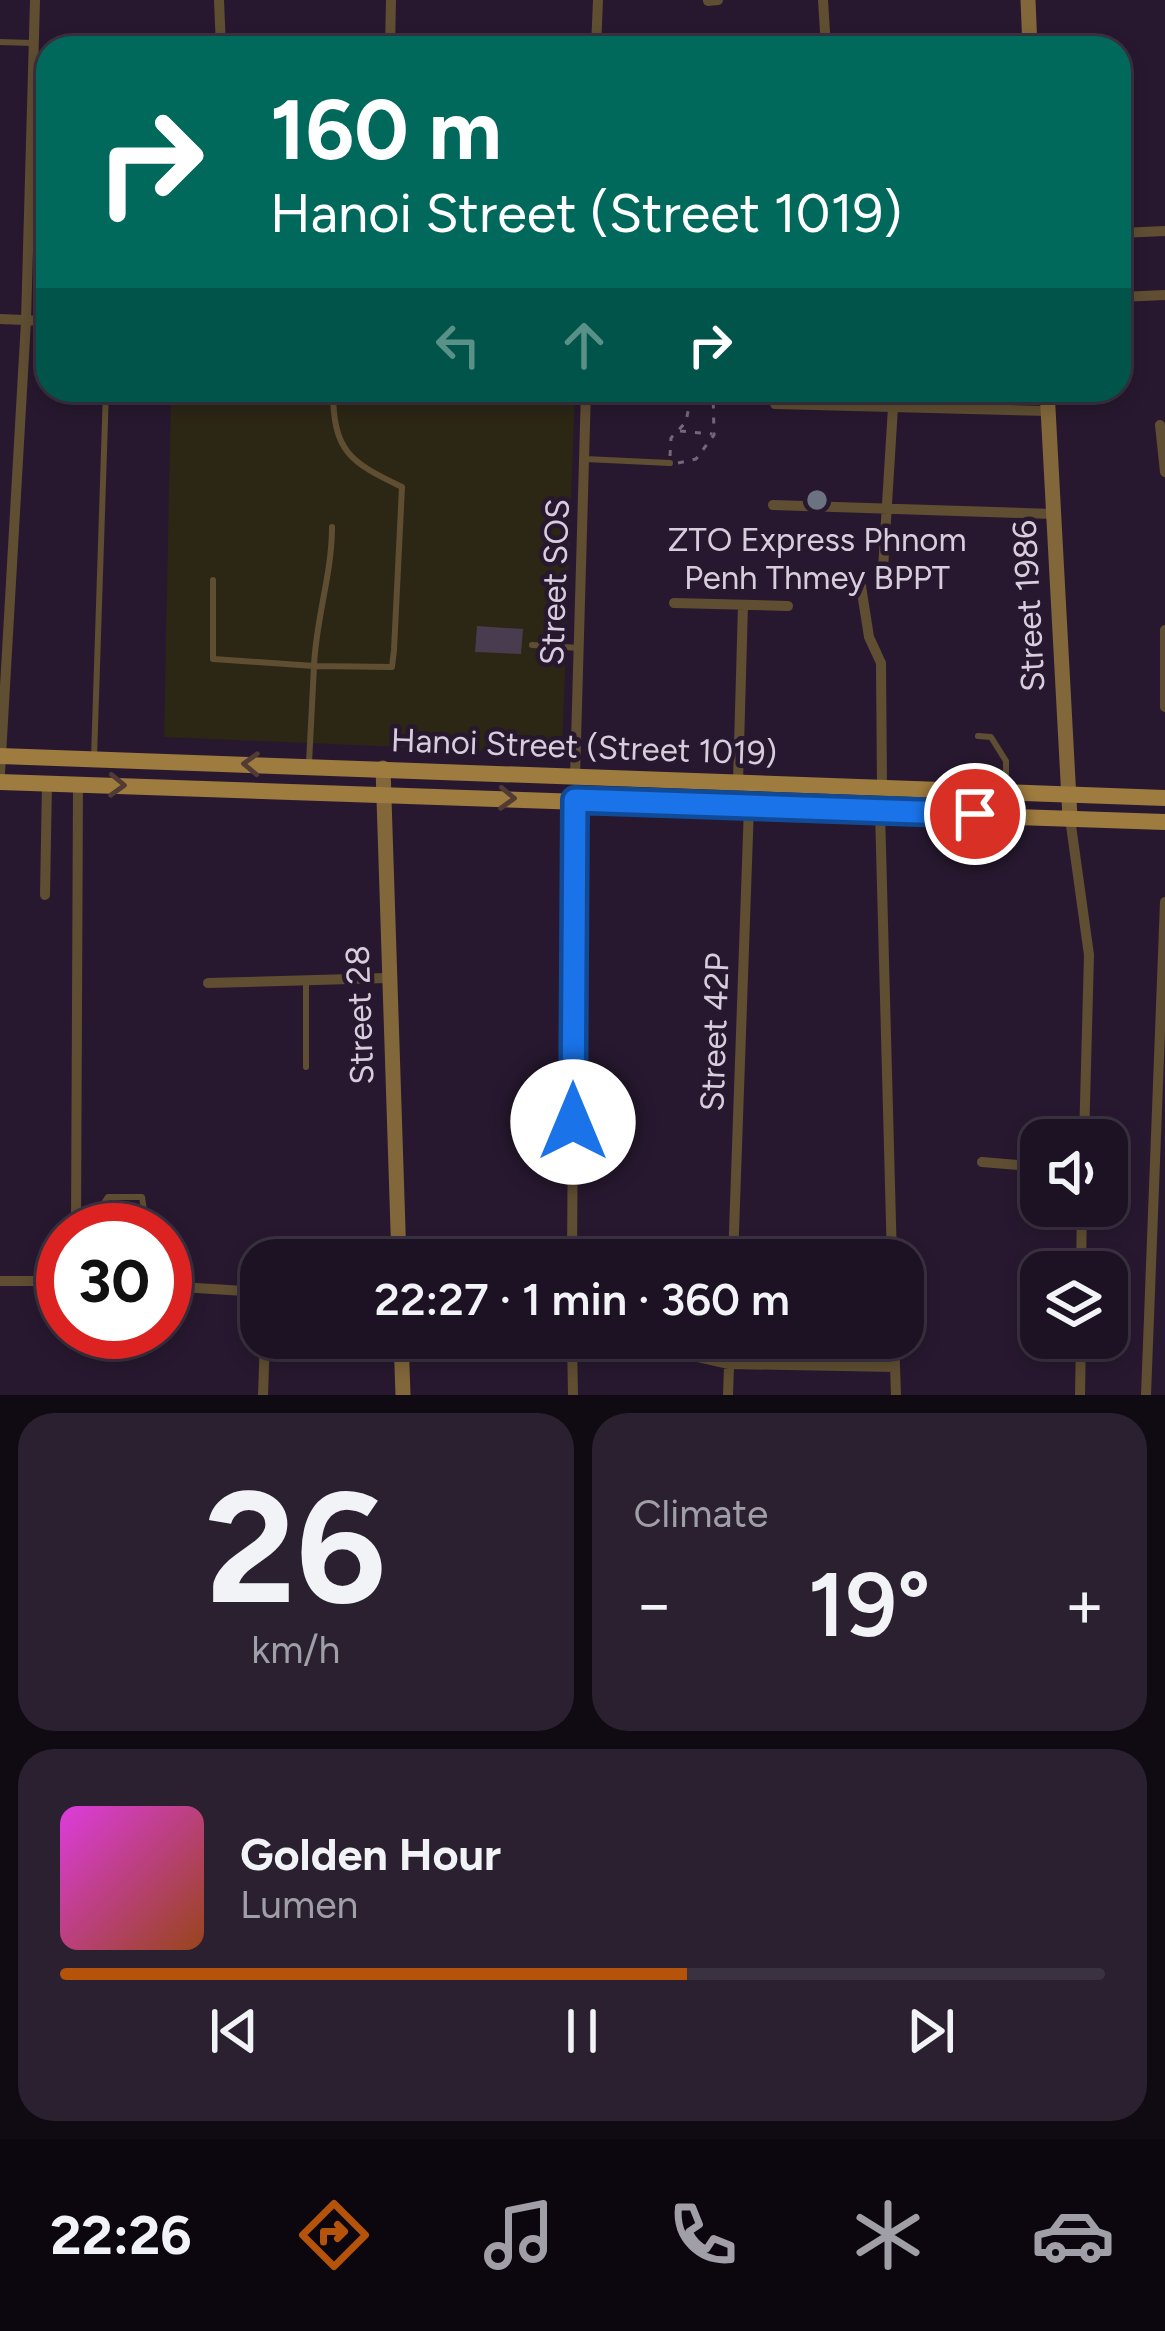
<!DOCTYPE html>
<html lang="en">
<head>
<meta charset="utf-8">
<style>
	:root { --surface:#1d1223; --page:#2a2030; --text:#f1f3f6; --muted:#a09ea6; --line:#3b3241; --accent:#b45309 }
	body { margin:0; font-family:Figtree,sans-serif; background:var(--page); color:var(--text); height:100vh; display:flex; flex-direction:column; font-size:45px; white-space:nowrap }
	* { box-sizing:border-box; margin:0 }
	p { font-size:39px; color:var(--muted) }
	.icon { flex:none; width:66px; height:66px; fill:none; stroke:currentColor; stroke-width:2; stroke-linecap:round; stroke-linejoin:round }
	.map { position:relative; height:1395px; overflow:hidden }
	.side { display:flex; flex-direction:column; gap:18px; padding:18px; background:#100a13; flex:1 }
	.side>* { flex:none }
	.hud { position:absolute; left:36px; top:36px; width:1095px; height:366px; border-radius:36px; box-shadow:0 6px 18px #0003,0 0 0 3px var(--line); background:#00695c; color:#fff; overflow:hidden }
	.buttons { position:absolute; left:1020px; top:1119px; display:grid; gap:24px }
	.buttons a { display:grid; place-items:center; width:108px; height:108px; border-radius:24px; background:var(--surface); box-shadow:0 6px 18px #0003,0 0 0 3px var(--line); font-size:60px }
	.speed { position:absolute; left:36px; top:1203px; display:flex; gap:24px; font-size:60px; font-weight:700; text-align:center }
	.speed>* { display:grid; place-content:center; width:156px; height:156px; border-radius:50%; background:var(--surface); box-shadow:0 6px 18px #0003,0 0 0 3px var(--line); line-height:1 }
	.speed .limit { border:18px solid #d22; background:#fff; color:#111 }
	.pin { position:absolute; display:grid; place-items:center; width:102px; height:102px; color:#fff; margin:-51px; border:6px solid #fff; border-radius:50%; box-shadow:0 3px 12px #0007 }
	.me { position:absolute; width:132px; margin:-66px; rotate:0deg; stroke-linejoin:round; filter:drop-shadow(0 0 9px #0008) }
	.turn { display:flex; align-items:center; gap:42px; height:252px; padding:0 36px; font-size:54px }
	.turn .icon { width:156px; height:156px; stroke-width:2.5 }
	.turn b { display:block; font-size:84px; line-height:102px }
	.lanes { display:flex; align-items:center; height:114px; padding:0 36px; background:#0003; justify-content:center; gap:60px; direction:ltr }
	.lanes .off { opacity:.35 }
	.big { font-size:90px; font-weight:600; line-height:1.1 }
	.side .card { flex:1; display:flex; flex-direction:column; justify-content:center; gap:18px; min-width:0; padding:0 42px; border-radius:36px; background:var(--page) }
	.side .dial { align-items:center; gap:0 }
	.dial b { font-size:156px; line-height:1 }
	.song { display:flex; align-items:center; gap:36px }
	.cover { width:144px; height:144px; border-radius:18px; background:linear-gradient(135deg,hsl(300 70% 55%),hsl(20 70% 35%)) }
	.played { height:12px; border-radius:6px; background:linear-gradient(90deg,var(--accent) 60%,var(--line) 60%) }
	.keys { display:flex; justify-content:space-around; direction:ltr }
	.heat { display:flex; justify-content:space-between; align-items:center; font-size:66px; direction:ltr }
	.side .tiles { flex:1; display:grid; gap:18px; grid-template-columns:1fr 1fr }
	.card:last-child { grid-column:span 2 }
	.trip { position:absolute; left:240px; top:1239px; width:684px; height:120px; border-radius:36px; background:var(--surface); box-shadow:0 6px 18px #0003,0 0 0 3px var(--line); font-weight:600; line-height:120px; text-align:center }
	.tabs { display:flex; height:192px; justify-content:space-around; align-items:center; background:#0c070e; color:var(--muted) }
	.tabs .icon { width:84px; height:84px }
	.tabs .selected { color:var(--accent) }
	.tabs b { font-size:54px; color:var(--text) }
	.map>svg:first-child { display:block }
	.education { fill:#2c2615 }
	.green { fill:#493c4f }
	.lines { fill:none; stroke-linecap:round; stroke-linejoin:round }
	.path { stroke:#74677a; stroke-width:3; stroke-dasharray:6 9; stroke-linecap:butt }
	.lane { stroke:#5f4e32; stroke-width:6 }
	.street { stroke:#5f4e32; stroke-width:10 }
	.secondary { stroke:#82673a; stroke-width:15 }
	.primary { stroke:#9e7b3e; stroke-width:16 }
	.oneway { stroke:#513b34 }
	.route-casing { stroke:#114b97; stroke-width:30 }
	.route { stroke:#1a73e8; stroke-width:21 }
	.worship-dot { fill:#6b7280; stroke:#27182f; stroke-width:4.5 }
	.labels { text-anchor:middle; stroke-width:9; stroke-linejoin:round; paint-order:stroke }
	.poi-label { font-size:33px; fill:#d7cddc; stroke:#27182f }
	.street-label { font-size:33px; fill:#d7cddc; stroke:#27182f }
</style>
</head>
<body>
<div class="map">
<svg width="1165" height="1395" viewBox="0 0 1165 1395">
	<rect width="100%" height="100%" fill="#27182f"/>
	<!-- education -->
	<path class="education" d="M171 390H575L562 754 164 737Z"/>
	<!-- green -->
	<path class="green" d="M477 626 523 629 521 654 475 652Z"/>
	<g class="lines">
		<!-- path -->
		<path class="path" d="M680 431 712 434
			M670 456 671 438 686 422 692 390
			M678 463 696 459 714 435 713 390"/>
		<!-- lane -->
		<path class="lane" d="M0 42 32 43
			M585 459 670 463
			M213 580V659L314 666C316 618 332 574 332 527
			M532 645 579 648
			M978 736 991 737 1006 761V787
			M94 758 106 390
			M309 763 314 666 392 667 394 650 402 487C350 462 333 452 333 390
			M306 1067V982
			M102 1230V1206L108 1197H142L147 1230"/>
		<!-- street -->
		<path class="street" d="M219 0 221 48
			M823 0 826 48
			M708 1 718 0
			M390 48 391 0
			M596 48 598 0
			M30 222H48
			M1119 233 1165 231
			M1119 297 1165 295
			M0 319 48 321
			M775 404 1048 411
			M1160 425 1165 472
			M773 505 1053 514
			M882 585 893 407
			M861 586 869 637 881 663 882 787
			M674 603 788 606
			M1165 630V707
			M0 773 26 321 35 0
			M575 776 586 390
			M738 781 743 605
			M880 811 892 1260
			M1070 818 1089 955 1084 1140
			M45 895 47 783
			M208 983 387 978
			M982 1162 1041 1167
			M76 1230 78 784
			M572 1260 575 800
			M733 1260 749 806
			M1081 1272 1082 1206
			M0 1281H63
			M165 1286 261 1292
			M572 1338 573 1395
			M614 1338 729 1364 895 1367
			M894 1338 896 1395
			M263 1395 265 1338
			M728 1395 730 1338
			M1080 1395 1081 1338
			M1146 1395 1165 902"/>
		<!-- secondary -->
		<path class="secondary" d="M1028 0 1030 48
			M1047 390 1070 818
			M383 768 399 1260
			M401 1338 403 1395"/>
		<!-- primary -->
		<path class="primary" d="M0 756 1165 798
			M0 782 1165 822"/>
	</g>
	<!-- one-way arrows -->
	<defs><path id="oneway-chevron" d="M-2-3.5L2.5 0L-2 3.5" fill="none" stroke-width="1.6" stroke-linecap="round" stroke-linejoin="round" transform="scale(3)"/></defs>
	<g class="oneway">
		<use href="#oneway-chevron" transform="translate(251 764) rotate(-178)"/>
		<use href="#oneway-chevron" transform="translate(117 785) rotate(2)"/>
		<use href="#oneway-chevron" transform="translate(507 798) rotate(2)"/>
	</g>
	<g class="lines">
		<!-- route casing -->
		<g class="route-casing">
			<path id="route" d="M573 1122 575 800 975 814"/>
		</g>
		<!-- route -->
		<use href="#route" class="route"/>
	</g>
	<!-- markers -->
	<circle class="worship-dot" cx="817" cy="500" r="12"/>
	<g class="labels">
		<!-- poi labels -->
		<g class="poi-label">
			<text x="817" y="551">ZTO Express Phnom<tspan x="817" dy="38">Penh Thmey BPPT</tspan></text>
		</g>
		<!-- street labels -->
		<g class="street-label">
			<text transform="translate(554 582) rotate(-88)" y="12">Street SOS</text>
			<text transform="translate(1028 606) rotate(-93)" y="12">Street 1986</text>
			<text transform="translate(584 746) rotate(2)" y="12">Hanoi Street (Street 1019)</text>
			<text transform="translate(359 1015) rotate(-92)" y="12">Street 28</text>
			<text transform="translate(714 1032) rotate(-88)" y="12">Street 42P</text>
		</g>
	</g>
</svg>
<div class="buttons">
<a><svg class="icon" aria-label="sound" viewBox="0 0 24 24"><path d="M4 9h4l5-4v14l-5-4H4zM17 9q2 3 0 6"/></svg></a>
<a><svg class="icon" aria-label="layers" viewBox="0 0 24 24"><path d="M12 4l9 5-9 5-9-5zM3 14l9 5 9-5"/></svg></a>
</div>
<div class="speed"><div class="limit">30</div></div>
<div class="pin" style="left:975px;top:814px;background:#d93025"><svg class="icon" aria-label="arrive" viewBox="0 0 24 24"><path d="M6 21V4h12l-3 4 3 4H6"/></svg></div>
<svg class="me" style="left:573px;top:1122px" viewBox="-20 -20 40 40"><circle r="19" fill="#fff"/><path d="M0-13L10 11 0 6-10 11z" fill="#1a73e8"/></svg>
<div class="trip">22:27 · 1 min · 360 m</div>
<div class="hud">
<div class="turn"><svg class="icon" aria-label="right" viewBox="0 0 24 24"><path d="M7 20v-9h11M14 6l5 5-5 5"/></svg><div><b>160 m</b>Hanoi Street (Street 1019)</div></div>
<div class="lanes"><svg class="icon off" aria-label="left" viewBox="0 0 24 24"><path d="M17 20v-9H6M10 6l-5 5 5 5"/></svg><svg class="icon off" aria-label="ahead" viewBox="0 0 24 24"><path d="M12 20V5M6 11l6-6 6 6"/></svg><svg class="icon" aria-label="right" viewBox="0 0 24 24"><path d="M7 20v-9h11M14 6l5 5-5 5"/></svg></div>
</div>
</div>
<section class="side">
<div class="tiles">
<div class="card dial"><b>26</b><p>km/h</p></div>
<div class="card"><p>Climate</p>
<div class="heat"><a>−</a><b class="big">19°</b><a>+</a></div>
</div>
<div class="card">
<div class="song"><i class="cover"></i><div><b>Golden Hour</b><p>Lumen</p></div></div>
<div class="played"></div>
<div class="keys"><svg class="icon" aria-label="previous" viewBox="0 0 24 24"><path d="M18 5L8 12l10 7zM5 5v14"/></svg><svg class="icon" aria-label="pause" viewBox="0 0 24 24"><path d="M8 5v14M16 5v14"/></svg><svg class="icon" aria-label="next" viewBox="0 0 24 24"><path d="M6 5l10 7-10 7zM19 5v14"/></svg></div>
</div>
</div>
</section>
<nav class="tabs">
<b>22:26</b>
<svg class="icon selected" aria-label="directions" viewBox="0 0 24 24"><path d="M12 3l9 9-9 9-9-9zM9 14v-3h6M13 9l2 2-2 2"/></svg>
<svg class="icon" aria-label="music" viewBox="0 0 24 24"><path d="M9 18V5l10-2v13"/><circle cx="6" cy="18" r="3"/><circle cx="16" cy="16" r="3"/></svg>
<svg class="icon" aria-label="phone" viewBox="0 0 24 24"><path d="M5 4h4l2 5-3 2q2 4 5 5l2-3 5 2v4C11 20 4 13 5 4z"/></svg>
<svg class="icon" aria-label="climate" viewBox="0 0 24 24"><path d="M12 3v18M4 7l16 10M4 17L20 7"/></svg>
<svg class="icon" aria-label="car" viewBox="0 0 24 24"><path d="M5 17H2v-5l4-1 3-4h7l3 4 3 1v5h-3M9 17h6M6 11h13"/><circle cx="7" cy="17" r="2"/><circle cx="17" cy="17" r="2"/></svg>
</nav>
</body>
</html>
